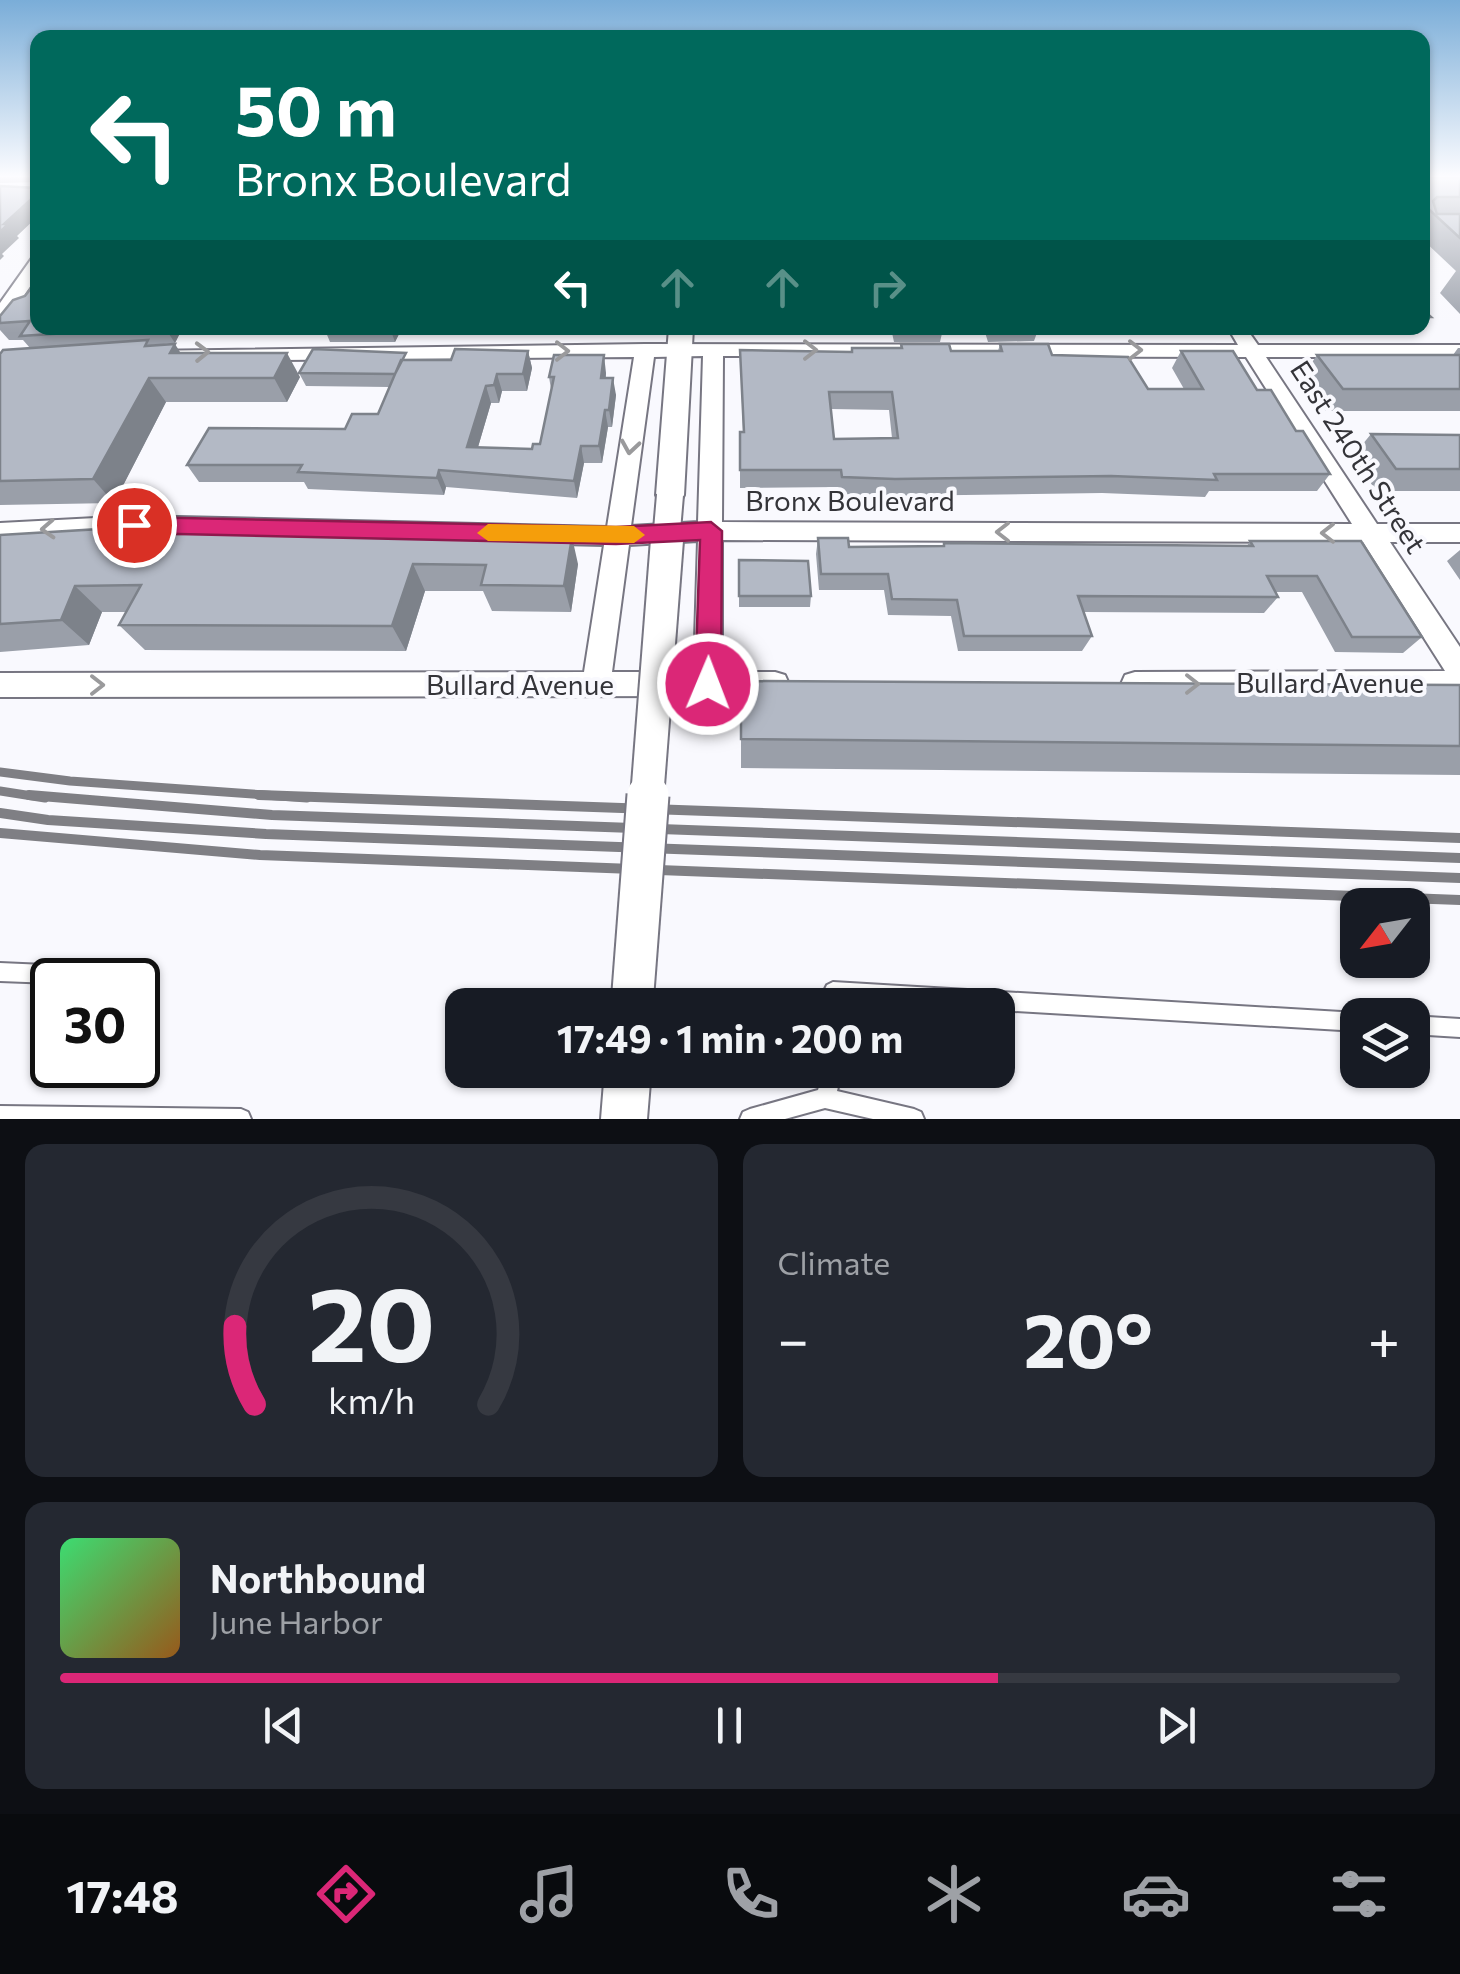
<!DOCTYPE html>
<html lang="en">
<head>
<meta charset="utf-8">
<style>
	:root { --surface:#171b24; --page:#242831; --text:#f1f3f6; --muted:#9ea1a6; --line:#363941; --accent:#db2777 }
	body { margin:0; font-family:Commissioner,sans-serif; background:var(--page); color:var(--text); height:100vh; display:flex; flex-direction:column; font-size:38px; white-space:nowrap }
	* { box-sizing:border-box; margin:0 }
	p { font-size:32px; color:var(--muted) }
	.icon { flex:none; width:55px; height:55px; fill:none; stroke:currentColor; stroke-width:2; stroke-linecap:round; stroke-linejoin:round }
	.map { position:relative; height:1119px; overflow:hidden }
	.panel { display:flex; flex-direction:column; gap:25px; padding:25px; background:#0d0f14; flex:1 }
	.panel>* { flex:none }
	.guide { position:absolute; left:30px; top:30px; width:1400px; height:305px; border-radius:20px; box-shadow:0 2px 8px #0004; background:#00695c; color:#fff; overflow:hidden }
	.needle { width:65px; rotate:239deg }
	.tools { position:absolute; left:1340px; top:888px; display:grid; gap:20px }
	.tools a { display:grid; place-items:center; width:90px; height:90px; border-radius:20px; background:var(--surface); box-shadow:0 2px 8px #0004; font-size:50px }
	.speed { position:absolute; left:30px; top:958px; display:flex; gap:20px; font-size:50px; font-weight:700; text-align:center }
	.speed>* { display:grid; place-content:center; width:130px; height:130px; border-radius:50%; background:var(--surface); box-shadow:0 2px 8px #0004; line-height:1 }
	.speed .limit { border:5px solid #111; border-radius:15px; background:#fff; color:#111 }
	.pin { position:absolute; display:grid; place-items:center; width:85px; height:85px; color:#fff; margin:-42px; border:5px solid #fff; border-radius:50%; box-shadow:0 2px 10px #0007 }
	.me { position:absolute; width:110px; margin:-55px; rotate:1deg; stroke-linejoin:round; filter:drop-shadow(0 0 8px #0008) }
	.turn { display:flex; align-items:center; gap:35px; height:210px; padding:0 40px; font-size:45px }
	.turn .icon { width:130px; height:130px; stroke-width:2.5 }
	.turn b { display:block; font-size:70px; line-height:85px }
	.lanes { display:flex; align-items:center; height:95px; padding:0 40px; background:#0003; justify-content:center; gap:50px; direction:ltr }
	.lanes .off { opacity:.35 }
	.big { font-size:75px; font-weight:700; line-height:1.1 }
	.panel .tile { flex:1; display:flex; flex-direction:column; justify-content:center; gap:15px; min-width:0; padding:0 35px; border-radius:20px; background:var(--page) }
	.panel .dial { align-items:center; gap:0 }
	.dial svg { height:260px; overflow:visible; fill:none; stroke:var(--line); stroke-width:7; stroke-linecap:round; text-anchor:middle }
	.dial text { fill:var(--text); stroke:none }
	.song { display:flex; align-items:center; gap:30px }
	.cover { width:120px; height:120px; border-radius:15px; background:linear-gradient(135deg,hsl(140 70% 55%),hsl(30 70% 35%)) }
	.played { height:10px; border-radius:5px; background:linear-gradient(90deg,var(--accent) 70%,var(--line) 70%) }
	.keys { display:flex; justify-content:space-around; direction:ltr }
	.heat { display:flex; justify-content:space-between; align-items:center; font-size:55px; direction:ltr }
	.panel .tiles { flex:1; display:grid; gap:25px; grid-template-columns:1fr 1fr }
	.tile:last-child { grid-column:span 2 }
	.trip { position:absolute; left:445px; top:988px; width:570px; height:100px; border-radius:20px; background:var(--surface); box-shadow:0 2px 8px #0004; font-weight:700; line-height:100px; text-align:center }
	.tabs { display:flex; height:160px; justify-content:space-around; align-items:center; background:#090b0e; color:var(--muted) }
	.tabs .icon { width:70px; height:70px }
	.tabs .on { color:var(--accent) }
	.tabs b { font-size:45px; color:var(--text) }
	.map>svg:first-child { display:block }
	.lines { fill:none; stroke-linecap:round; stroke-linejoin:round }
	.service-casing { stroke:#777682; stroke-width:4 }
	.minor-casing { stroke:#777682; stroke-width:4 }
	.tertiary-casing { stroke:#777682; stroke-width:4 }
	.service { fill:#fff; fill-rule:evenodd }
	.minor { fill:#fff; fill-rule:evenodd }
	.tertiary { fill:#fff; fill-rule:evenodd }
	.rail-far1 { stroke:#7f7f84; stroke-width:9 }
	.rail { stroke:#7f7f84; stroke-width:10 }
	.tertiary-bridge-far2-casing { stroke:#777682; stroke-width:30; stroke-linecap:butt }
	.tertiary-bridge-far1-casing { stroke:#777682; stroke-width:36; stroke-linecap:butt }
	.tertiary-bridge-casing { stroke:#777682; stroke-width:45; stroke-linecap:butt }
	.tertiary-bridge-far2 { stroke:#fff; stroke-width:26 }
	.tertiary-bridge-far1 { stroke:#fff; stroke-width:32 }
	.tertiary-bridge { stroke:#fff; stroke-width:41 }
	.wall { fill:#9a9fa9; fill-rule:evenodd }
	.shaded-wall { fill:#7d828a }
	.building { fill:#b3b9c5; stroke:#7d828a; stroke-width:2.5; fill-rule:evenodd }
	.oneway { stroke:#9a9a9c }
	.route { fill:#db2777; stroke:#8e194d; stroke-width:2.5 }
	.slow { fill:#f59e0b }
	.labels { text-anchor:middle; stroke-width:8; stroke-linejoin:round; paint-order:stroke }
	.street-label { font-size:28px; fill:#343439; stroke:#f9f9fe }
</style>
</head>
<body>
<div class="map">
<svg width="1460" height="1119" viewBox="0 0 1460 1119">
	<rect width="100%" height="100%" fill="#f9f9fe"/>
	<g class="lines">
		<!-- service casing -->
		<g class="service-casing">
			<path id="service" d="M0 963 90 967 96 970 99 976 97 980H52V983L0 981Z
				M833 982 1358 1013 1363 1015H1358V1031L998 1010V1005H918L842 1000V1005H824V991L827 985Z
				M1412 1016 1460 1019V1037L1412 1034Z
				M824 1070H842L837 1091 914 1109 921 1112 924 1119H873L825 1108 785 1119H740L743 1112 750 1109 818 1090Z
				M0 1106 241 1109 248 1112 251 1119H0Z"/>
		</g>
		<!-- minor casing -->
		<g class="minor-casing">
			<path id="minor" d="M38 257V275L7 320 0 322V303L32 258Z
				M1228 328H1246L1258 345H1460V357H1266L1377 524H1460V542H1390L1460 647V695L1135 696 1125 693 1121 684 1125 675 1135 672 1445 671 1363 542 722 540V672H775L785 675 789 684 785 693 775 696 0 697V673L584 672 604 545 134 534 0 541V523L134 516 607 527 634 357 150 361 143 359V351L645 344 1238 345ZM703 356 698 522 631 526 654 357ZM723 356 1246 357 1352 524 722 522ZM698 541 694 672H612L629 545Z"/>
		</g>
		<!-- tertiary casing -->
		<g class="tertiary-casing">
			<path id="tertiary" d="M669 328H693L684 495 680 502H660L656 495Z
				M605 1070H651L647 1119H601Z"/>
		</g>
		<!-- service -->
		<use href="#service" class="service"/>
		<!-- minor -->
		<use href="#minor" class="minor"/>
		<!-- tertiary -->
		<use href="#tertiary" class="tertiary"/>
		<!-- rail-far1 -->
		<path class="rail-far1" d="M0 772 70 781 307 798
			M0 791 45 798"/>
		<!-- rail -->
		<path class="rail" d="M29 795 272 815 1460 858
			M259 795 1460 838
			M0 813 48 820 266 834 1460 878
			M0 833 260 855 1460 900"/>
		<!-- tertiary-bridge-far2 casing -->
		<g class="tertiary-bridge-far2-casing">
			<path id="tertiary-bridge-far2" d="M666 542 670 495"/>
		</g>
		<!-- tertiary-bridge-far1 casing -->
		<g class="tertiary-bridge-far1-casing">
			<path id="tertiary-bridge-far1" d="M647 798 667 540"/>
		</g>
		<!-- tertiary-bridge casing -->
		<g class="tertiary-bridge-casing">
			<path id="tertiary-bridge" d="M632 1005 648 795"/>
		</g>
		<!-- tertiary-bridge-far2 -->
		<use href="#tertiary-bridge-far2" class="tertiary-bridge-far2"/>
		<!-- tertiary-bridge-far1 -->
		<use href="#tertiary-bridge-far1" class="tertiary-bridge-far1"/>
		<!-- tertiary-bridge -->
		<use href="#tertiary-bridge" class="tertiary-bridge"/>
	</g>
	<!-- wall -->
	<path class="wall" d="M0 177H38V184L36 182 0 183Z
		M1422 177H1460V314L1440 293 1456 271 1422 239Z
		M25 296 38 328H201L182 329 175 343 152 345 181 353 300 377 287 402H166L114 503 0 505V354L30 348 23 340H9L0 330V316Z
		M1422 309 1431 317 1418 334 1269 333 1265 328H1422Z
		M320 328H402L395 342H330L325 330H322Z
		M891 328H1098L1096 330H1038L1034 341 988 342 984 329H943L940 342H894Z
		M901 344 951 351H998L1000 344 1052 355 1148 389H1184L1172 368 1181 351 1257 390 1296 431 1330 474 1317 491H1209L1205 497 1102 493 892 496 839 494 838 487 740 488V432H743L740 350 851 352 852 348H900ZM831 409 889 410 892 438 834 439Z
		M1458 348H1460V411H1326L1302 377 1317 355H1453Z
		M528 351 532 368 527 391H502L499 403H491L478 447 532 449 540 444 551 389 549 377 606 373V378L616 395 612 427H608L602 463H584L577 498 446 487 444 495 308 489 304 482H199L187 465 345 429 378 414 389 387 306 386 299 373 409 360H451Z
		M1371 434 1460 435V491H1376L1353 456Z
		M104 533 156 535 456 537 578 564 571 612 492 611 483 591H425L406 651 145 650 119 625 126 612H102L89 645 0 652V535Z
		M818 538 849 547 943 546 944 543 1247 546 1250 541H1361L1422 637 1403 653 1335 652 1302 592H1275L1278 597 1264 613 1083 612 1092 636 1082 651H958L951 616 888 615 884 590H819L816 554Z
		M1460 550V580L1447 561Z
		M739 560 811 596 810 607H739Z
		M741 681 1460 685V775L741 768Z"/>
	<!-- shaded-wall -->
	<path class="shaded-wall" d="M38 193V216L17 236 19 238 2 254 4 256 0 260V232L4 224Z
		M165 328H181L182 329 175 343Z
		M390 328H402L395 342Z
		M175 344 190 368 170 353Z
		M528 351 532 368 527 391 523 374Z
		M287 353 300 377 287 402 274 378Z
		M604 355 606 373 603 395 601 378Z
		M497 374 502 391 499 403 494 385Z
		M149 378 166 402 114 503 93 479Z
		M613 378 616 395 612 427 609 410Z
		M486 386 491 403 473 464 467 447Z
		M605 410 608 427 602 463 599 446Z
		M581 446 584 463 577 498 574 481Z
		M439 470 446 487 444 495 437 478Z
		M572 537 578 564 571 612 564 586Z
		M413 564 425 591 406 651 392 626Z
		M75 586 102 612 89 645 61 620Z"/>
	<!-- building -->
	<path class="building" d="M1422 177H1460V197H1437L1433 201 1437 214H1460V238L1422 203Z
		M0 186 38 188V193L4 224H8L0 232Z
		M38 279V328H144L20 336 30 321 0 323V316L13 300 25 296Z
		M1422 309 1431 317H1422Z
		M148 340 145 346 175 344 170 353H287L274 378H149L93 479 0 481V354L3 350Z
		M901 344H949L951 351H1002L1000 344H1048L1052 355 1128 357 1148 389H1203L1181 351H1233L1257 390H1271L1296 431H1303L1330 474H1214L1217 480 1111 476 895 479 842 477 841 470H740V432H744L740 350 852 352V348H902ZM829 392H892L898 438 834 439Z
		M313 349 406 353 395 374 299 373Z
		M455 349 528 351 523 374H497L494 385 486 386 467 447 532 449 533 444H540L554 377H549L554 355H604L601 378H613L609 410H605L599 446H581L574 481 439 470 437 478 298 472 302 465H187L209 428 345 429 352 414H378L401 360H451Z
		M1317 355H1460V389H1343Z
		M1371 434 1460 435V469H1396Z
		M101 529 99 532 156 535 301 529 454 532 452 537H572L564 586 481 585 486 565 413 564 392 626 119 625 141 585 75 586 61 620 0 624V535Z
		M818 538H848L849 547 944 546V543L1253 546 1250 541H1361L1422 637H1352L1317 576H1267L1278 597 1078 596 1092 636H964L957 600 892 599 888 574H821Z
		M739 560 808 561 811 596H739Z
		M741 681 1460 685V746L741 739Z"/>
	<!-- one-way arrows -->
	<defs><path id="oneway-chevron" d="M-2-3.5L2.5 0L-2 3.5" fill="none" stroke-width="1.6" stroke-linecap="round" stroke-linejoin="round" transform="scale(2.5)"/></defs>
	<g class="oneway">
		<use href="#oneway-chevron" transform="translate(810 350)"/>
		<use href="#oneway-chevron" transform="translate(1135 350)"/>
		<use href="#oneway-chevron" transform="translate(562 351)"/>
		<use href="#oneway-chevron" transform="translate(202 352) rotate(-1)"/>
		<use href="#oneway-chevron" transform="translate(630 447) rotate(99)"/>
		<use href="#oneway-chevron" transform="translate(48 529) rotate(177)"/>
		<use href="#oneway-chevron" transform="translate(1003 532) rotate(-180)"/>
		<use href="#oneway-chevron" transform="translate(1328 533) rotate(-180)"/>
		<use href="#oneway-chevron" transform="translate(1192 684)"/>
		<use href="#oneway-chevron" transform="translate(97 685)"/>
	</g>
	<!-- sky -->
	<linearGradient id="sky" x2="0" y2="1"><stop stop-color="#7aadd8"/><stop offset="0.53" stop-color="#fcfcff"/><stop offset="1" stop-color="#fcfcff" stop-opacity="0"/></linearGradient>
	<rect width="1460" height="333" fill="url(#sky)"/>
	<!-- route -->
	<path class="route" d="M134 517 616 527 711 522 722 531 721 684 717 692 708 695 699 692 695 684 700 540 616 544 134 533 123 525Z"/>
	<!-- slow -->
	<path class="slow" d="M488 524 634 526 645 535 634 543 488 541 477 533Z"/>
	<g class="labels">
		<!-- street labels -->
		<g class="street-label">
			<text transform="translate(1358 457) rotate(57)" y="10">East 240th Street</text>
			<text x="850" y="511">Bronx Boulevard</text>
			<text x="1330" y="693">Bullard Avenue</text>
			<text x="520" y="695">Bullard Avenue</text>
		</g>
	</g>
</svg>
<div class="tools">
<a><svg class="needle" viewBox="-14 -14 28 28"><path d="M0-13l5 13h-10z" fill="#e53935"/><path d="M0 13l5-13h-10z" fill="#9ea1a6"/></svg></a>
<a><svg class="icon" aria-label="layers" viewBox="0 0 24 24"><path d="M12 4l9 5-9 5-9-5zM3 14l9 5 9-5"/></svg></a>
</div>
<div class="speed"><div class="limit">30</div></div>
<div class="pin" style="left:134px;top:525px;background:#d93025"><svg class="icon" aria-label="arrive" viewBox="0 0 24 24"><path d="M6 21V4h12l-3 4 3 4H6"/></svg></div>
<svg class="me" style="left:708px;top:684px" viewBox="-20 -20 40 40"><circle r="17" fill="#db2777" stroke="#fff" stroke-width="3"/><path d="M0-11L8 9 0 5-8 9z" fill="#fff"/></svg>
<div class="trip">17:49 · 1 min · 200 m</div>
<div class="guide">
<div class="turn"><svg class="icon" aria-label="left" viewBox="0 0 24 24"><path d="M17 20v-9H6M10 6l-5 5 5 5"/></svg><div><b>50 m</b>Bronx Boulevard</div></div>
<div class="lanes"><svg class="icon" aria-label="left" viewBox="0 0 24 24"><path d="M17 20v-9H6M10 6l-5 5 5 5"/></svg><svg class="icon off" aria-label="ahead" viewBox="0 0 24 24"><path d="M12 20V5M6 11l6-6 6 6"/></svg><svg class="icon off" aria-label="ahead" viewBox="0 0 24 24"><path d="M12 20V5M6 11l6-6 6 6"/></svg><svg class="icon off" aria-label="right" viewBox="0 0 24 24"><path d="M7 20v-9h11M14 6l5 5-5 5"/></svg></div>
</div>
</div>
<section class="panel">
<div class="tiles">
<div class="tile dial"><svg viewBox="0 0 100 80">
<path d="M14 69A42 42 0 1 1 86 69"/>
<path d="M14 69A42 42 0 0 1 8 45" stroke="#db2777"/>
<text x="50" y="56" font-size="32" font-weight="700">20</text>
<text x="50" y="72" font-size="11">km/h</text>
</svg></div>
<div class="tile"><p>Climate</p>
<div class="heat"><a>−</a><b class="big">20°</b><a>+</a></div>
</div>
<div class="tile">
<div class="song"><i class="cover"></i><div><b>Northbound</b><p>June Harbor</p></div></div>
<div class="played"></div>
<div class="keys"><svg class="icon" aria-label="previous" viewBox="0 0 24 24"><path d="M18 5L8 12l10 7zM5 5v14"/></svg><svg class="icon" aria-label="pause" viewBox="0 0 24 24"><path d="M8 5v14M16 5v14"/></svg><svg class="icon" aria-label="next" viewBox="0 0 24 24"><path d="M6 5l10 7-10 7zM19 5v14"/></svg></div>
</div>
</div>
</section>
<nav class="tabs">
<b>17:48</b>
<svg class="icon on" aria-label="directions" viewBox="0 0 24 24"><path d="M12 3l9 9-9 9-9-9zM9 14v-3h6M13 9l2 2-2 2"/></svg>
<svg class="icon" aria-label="music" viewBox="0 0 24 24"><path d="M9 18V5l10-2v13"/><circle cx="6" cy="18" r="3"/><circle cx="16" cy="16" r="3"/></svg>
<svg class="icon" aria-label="phone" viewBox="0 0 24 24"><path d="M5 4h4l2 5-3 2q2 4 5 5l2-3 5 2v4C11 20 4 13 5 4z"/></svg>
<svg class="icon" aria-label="climate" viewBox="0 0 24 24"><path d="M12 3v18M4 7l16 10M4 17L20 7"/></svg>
<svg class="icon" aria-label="car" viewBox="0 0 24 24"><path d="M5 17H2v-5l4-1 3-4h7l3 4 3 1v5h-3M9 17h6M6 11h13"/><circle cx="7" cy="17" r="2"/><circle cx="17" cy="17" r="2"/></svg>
<svg class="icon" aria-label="filters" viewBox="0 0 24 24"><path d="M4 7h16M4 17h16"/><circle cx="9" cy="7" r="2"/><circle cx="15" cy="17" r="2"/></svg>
</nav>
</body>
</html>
